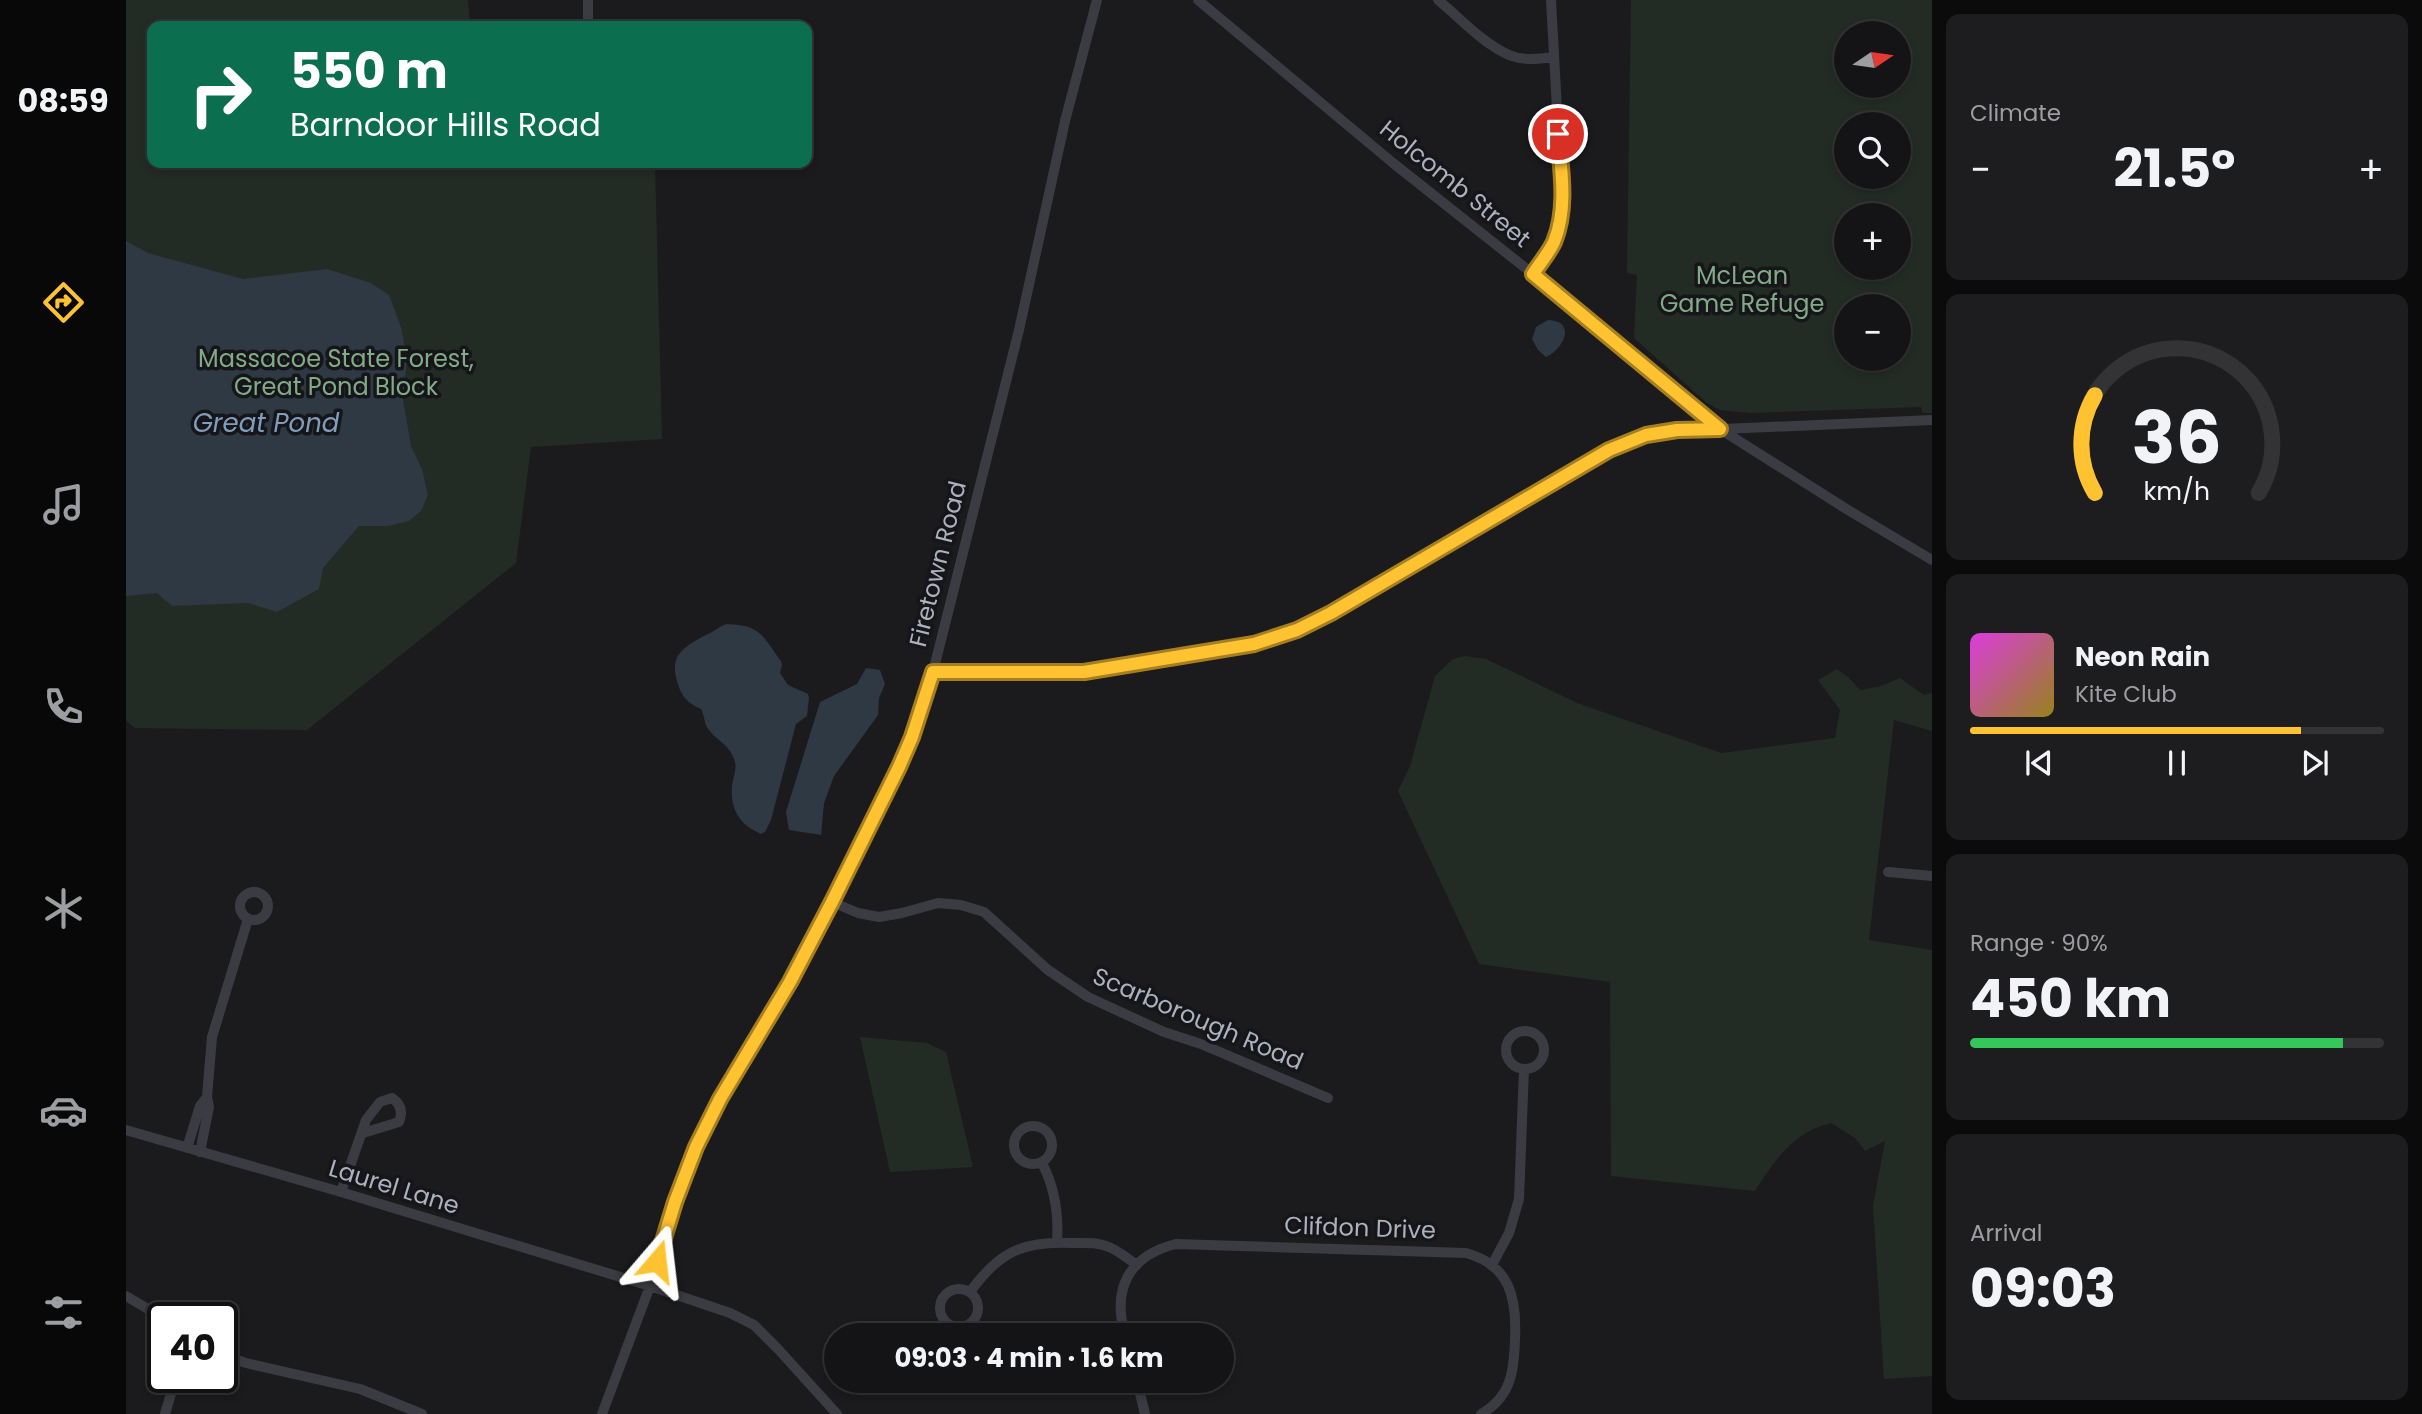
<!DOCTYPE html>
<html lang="en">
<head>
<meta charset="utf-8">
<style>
	:root { --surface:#141416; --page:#1d1d1f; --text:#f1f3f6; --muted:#9d9ea1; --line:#333335; --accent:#ffc331 }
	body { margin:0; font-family:Poppins,sans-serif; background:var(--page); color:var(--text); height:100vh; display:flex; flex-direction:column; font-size:26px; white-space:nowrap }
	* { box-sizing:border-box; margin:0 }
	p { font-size:23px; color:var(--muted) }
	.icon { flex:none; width:38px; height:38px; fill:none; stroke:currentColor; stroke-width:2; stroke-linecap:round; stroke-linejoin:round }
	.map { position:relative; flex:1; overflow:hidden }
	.side { display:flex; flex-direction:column; gap:14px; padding:14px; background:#0b0b0c; width:490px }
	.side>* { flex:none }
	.top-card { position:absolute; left:21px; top:21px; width:665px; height:147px; border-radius:14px; box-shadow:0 4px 10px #0003,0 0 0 2px var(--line); background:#0b6e4f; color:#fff; overflow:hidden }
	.needle { width:46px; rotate:77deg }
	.controls { position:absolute; left:1708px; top:21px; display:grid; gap:14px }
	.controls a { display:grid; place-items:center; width:77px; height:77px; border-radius:50%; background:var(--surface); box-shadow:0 4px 10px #0003,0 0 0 2px var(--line); font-size:35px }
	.speed { position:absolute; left:21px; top:1302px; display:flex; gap:14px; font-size:35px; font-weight:700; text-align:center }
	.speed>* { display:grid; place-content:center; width:91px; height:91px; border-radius:50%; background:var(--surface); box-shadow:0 4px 10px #0003,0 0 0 2px var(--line); line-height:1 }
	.speed .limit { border:4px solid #111; border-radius:10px; background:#fff; color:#111 }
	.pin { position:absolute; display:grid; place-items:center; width:60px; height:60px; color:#fff; margin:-30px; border:4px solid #fff; border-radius:50%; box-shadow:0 2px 7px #0007 }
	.me { position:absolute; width:77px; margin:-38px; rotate:17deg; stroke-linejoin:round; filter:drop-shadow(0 0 5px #0008) }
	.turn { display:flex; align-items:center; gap:24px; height:147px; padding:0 28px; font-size:32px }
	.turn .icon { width:91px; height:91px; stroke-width:2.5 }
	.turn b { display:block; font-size:49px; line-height:60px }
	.big { font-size:52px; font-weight:700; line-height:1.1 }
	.side .widget { flex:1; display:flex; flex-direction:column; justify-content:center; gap:10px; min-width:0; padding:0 24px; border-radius:14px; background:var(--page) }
	.side .dial { align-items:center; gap:0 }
	.dial svg { height:182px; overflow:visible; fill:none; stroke:var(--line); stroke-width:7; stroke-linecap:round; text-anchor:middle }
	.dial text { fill:var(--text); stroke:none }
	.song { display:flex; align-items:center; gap:21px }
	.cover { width:84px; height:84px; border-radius:10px; background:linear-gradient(135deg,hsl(300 70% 55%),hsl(50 70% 35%)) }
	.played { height:7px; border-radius:4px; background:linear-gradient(90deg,var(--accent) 80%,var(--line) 80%) }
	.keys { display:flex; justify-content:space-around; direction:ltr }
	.heat { display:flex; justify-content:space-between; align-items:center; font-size:38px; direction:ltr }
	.charge { height:10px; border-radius:5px; background:linear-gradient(90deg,#34c759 90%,var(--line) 0) }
	.trip { position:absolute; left:698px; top:1323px; width:410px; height:70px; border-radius:35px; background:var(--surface); box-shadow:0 4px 10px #0003,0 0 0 2px var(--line); font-weight:700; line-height:70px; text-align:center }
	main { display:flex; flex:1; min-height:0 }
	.tabs { display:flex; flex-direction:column; width:126px; justify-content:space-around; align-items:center; background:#080809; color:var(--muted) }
	.tabs .icon { width:49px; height:49px }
	.tabs .on { color:var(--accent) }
	.tabs b { font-size:32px; color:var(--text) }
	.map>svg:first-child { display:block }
	.green { fill:#222c24; fill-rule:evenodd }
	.water { fill:#2e3943 }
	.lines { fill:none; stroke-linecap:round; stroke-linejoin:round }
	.minor { stroke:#3b3c43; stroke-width:10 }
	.route-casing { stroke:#a67f20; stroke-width:18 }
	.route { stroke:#ffc331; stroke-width:12 }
	.labels { text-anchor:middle; stroke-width:7; stroke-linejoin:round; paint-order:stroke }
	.street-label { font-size:24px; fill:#acb1be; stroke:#161519 }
	.park-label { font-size:24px; fill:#81ab86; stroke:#161519 }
	.water-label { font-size:26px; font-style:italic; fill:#809dbc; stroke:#161519 }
</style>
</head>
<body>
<main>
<nav class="tabs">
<b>08:59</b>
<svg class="icon on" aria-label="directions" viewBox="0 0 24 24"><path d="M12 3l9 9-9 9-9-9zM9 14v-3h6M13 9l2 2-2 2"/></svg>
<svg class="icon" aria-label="music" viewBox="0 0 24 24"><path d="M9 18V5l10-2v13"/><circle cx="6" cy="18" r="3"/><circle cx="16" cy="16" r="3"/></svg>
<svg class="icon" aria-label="phone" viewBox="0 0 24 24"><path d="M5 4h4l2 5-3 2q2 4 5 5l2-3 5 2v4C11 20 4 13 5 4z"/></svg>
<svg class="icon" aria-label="climate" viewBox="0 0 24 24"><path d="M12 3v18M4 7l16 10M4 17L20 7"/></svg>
<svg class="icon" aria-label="car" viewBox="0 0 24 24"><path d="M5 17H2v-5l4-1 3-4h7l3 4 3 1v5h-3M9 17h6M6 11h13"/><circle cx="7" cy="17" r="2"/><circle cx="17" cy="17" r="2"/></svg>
<svg class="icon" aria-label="filters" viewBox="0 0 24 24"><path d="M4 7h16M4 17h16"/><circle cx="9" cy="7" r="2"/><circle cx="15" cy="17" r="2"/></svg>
</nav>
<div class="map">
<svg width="1806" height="1414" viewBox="0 0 1806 1414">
	<rect width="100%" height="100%" fill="#1b1b1d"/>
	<!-- green -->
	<path class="green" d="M0 0H342L344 26H26V163H529L536 439 405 447 390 563 181 730 9 728 0 720Z
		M1505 0H1806V413H1797L1795 407 1625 413 1594 410 1581 403 1508 338 1511 275 1501 273ZM1720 33H1773V86H1720ZM1720 124H1773V177H1720ZM1720 215H1773V268H1720ZM1720 306H1773V359H1720Z
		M1339 656 1360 659 1451 703 1595 753 1709 738 1714 710 1692 680 1711 669 1722 677 1734 690 1755 686 1774 678 1798 695 1806 693V731L1768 720 1743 940 1806 950V1376L1758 1379 1747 1206 1759 1141 1739 1151 1729 1138 1705 1123C1667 1132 1649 1160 1629 1191L1485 1176 1484 982 1353 964 1272 791 1284 766 1309 676 1327 659Z
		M734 1037 801 1043 820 1052 847 1167 764 1172Z"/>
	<!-- water -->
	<path class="water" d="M0 241 22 253 117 279 201 269 245 283 263 295 275 327 281 358 277 400 285 446 296 469 302 495 295 511 283 521 262 526H233L197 568 193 589 151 612 122 603 46 606 31 593 0 596Z
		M1422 320C1451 321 1438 349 1420 357L1412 350 1406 339 1410 327Z
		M600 624C636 625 636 636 655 661L656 665 654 673 662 685 682 694 683 698 681 716 670 724 645 820 639 832 635 834C614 825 604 810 606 786 607 777 612 768 608 759 602 743 591 741 583 730 578 725 579 716 575 709 561 703 555 696 551 681 543 655 559 646 580 635 587 632 593 627 600 624Z
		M740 668 754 670 759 684 753 698 752 715 708 776 698 803 695 835 663 830 660 812 694 702 731 684Z"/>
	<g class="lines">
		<!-- minor -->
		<path class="minor" d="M1072 0 1267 163 1407 274 1594 429 1722 510 1806 560
			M1312 0C1334 18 1356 43 1383 55 1397 61 1413 59 1428 57
			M462 26V0
			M1407 274C1425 247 1432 233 1436 200L1425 0
			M807 672H958L1128 644 1171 630 1205 613 1483 450 1519 435 1551 431 1806 420
			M1762 872 1806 876
			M114 906a14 14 0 1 1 28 0a14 14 0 1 1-28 0Z
			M706 902 732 913 753 917 776 913 812 903 835 905 858 912 922 970 962 997 1038 1032 1075 1044 1202 1098
			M1380 1050a19 19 0 1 1 38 0a19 19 0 1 1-38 0Z
			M888 1145a19 19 0 1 1 38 0a19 19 0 1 1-38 0Z
			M0 1130 215 1192 524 1286 604 1313 628 1325 652 1349 711 1414
			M61 1148 74 1106 81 1097
			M74 1152 83 1107 81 1097 86 1037 122 919
			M916 1163C929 1188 933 1213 931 1242
			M215 1192 240 1120 254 1102 266 1098C275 1104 277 1112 273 1122L237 1133
			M1366 1265 1383 1233 1393 1199 1398 1069
			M814 1308a19 19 0 1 1 38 0a19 19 0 1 1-38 0Z
			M844 1292C873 1252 896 1241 945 1243 958 1243 971 1242 983 1247 993 1251 1002 1259 1011 1265
			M0 1296 37 1318
			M999 1335C986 1289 1002 1256 1050 1244L1340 1253C1384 1265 1391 1298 1389 1339 1388 1372 1385 1397 1355 1414
			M96 1355 120 1363 234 1389 296 1414
			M1011 1381 1019 1414
			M39 1414 50 1377
			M476 1414 524 1286 549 1202 570 1147 594 1099 664 982 773 767 786 737 807 672 893 330 939 121 971 0"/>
	</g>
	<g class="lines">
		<!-- route casing -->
		<g class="route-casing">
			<path id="route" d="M531 1261 549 1202 570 1147 594 1099 664 982 706 902 773 767 786 737 807 672H958L1128 644 1171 630 1205 613 1483 450 1520 435 1551 430 1594 429 1407 274C1414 263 1423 253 1428 242 1442 208 1435 169 1432 134"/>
		</g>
		<!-- route -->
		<use href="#route" class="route"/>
	</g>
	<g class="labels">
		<!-- street labels -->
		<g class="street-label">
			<text transform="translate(1329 184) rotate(39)" y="8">Holcomb Street</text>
			<text transform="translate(812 564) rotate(-76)" y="8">Firetown Road</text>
			<text transform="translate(1072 1019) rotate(23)" y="8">Scarborough Road</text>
			<text transform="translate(268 1187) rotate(17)" y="8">Laurel Lane</text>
			<text transform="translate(1234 1228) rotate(2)" y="8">Clifdon Drive</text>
		</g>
		<!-- park labels -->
		<g class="park-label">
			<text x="1616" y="284">McLean<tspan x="1616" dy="28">Game Refuge</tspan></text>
			<text x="210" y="367">Massacoe State Forest,<tspan x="210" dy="28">Great Pond Block</tspan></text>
		</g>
		<!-- water labels -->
		<g class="water-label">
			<text x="140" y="432">Great Pond</text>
		</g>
	</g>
</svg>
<div class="controls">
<a><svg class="needle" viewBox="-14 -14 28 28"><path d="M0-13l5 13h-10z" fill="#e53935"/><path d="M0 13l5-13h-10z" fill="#9d9ea1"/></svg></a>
<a><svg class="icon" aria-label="search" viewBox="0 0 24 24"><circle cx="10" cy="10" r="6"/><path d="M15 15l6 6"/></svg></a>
<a>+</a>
<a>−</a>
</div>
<div class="speed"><div class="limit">40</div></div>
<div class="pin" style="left:1432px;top:134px;background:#d93025"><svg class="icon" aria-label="arrive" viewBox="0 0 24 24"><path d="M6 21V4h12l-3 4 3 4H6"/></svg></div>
<svg class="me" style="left:531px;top:1261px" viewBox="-20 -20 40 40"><path d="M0-17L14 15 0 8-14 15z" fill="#ffc331" stroke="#fff" stroke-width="4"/></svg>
<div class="trip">09:03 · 4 min · 1.6 km</div>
<div class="top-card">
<div class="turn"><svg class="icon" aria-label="right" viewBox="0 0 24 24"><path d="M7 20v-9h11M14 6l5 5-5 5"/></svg><div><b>550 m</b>Barndoor Hills Road</div></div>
</div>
</div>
<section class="side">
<div class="widget"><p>Climate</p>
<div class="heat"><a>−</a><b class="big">21.5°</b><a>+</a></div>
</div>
<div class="widget dial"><svg viewBox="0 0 100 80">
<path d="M14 69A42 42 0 1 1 86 69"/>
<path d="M14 69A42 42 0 0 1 14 26" stroke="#ffc331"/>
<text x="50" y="56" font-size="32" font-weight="700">36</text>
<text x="50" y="72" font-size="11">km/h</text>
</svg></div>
<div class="widget">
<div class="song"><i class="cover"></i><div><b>Neon Rain</b><p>Kite Club</p></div></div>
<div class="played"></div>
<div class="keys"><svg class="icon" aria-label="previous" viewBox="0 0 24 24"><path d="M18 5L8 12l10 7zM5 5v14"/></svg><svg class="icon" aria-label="pause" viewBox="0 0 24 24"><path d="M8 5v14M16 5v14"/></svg><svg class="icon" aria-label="next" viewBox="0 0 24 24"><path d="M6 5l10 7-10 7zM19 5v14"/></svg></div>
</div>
<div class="widget"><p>Range · 90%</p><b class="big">450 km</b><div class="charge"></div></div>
<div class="widget"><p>Arrival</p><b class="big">09:03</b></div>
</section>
</main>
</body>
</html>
